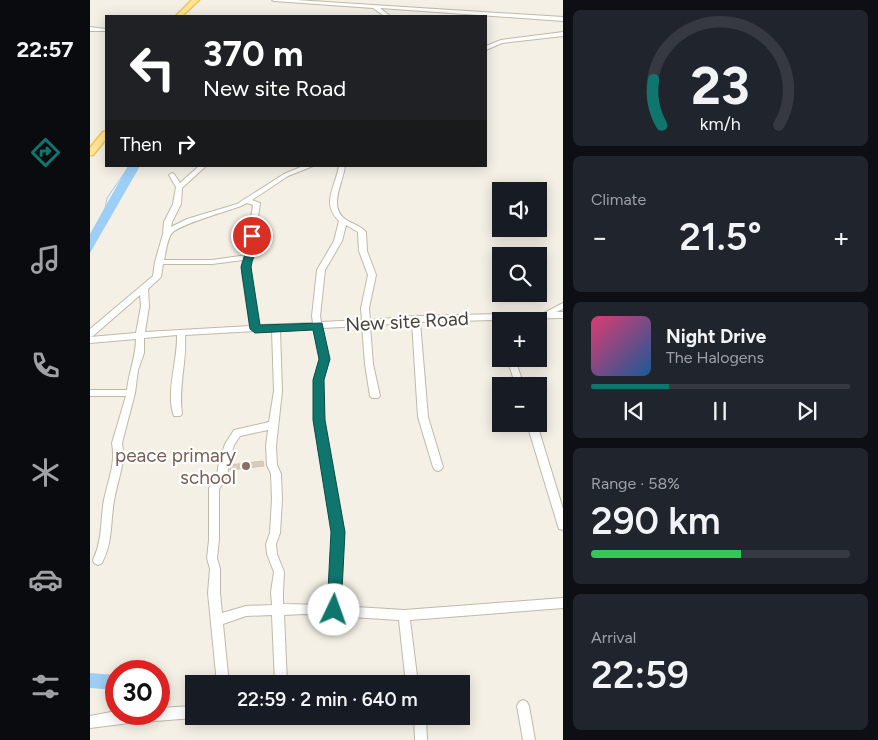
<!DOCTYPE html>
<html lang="en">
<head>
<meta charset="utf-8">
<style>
	:root { --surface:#171b24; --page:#20242c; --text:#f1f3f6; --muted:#9ea1a6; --line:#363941; --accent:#0f766e }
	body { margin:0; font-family:Figtree,sans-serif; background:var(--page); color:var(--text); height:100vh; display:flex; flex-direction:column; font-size:19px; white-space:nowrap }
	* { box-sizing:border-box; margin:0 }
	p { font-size:16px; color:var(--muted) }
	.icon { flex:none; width:28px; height:28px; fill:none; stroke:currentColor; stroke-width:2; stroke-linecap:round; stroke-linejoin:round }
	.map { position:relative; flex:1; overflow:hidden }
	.drawer { display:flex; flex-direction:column; gap:10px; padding:10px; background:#0d0f14; width:315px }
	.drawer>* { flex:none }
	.banner { position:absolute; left:15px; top:15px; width:382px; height:152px; border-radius:0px; box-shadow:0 2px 12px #0003; background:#202124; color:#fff; overflow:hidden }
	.buttons { position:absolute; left:402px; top:182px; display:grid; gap:10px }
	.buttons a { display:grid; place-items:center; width:55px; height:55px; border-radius:0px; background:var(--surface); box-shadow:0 2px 12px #0003; font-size:25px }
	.speed { position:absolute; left:15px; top:660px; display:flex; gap:10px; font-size:25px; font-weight:700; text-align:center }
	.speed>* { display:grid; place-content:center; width:65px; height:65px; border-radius:50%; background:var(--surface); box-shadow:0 2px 12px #0003; line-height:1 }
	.speed .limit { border:8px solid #d22; background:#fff; color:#111 }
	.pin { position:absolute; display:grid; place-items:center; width:42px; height:42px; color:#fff; margin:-21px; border:2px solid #fff; border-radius:50%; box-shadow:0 1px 5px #0007 }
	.me { position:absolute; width:55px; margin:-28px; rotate:3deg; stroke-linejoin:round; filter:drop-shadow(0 0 4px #0008) }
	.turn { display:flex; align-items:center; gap:18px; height:105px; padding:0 15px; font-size:22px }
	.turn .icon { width:65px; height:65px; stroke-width:2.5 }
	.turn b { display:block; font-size:35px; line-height:42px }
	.then { display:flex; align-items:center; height:48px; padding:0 15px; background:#0003; gap:10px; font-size:19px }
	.big { font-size:38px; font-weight:600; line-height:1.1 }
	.drawer .widget { flex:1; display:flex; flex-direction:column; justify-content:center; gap:8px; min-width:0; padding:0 18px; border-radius:8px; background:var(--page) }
	.drawer .dial { align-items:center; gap:0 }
	.dial svg { height:130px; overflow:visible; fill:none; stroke:var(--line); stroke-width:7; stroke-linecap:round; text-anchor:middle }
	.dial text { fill:var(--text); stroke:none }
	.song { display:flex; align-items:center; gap:15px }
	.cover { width:60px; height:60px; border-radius:8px; background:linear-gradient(135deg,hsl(340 70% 55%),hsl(210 70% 35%)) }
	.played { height:5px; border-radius:2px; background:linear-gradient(90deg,var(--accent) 30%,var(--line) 30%) }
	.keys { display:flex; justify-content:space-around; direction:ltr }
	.heat { display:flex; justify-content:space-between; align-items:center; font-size:28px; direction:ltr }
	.charge { height:8px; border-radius:4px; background:linear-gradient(90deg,#34c759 58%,var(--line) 0) }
	.trip { position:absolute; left:95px; top:675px; width:285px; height:50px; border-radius:0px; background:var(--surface); box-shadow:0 2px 12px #0003; font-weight:600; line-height:50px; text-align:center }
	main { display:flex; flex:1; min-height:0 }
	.tab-bar { display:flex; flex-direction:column; width:90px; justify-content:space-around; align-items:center; background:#090b0e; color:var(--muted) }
	.tab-bar .icon { width:35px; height:35px }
	.tab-bar .current { color:var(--accent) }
	.tab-bar b { font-size:22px; color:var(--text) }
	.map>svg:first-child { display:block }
	.water { fill:#9dcef6 }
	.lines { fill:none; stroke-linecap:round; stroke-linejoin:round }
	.stream { stroke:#9dcef6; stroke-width:1 }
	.building { fill:#d7cdba; stroke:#d2c5ad }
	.minor-casing { stroke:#c1b9a8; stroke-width:2 }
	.major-casing { stroke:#edc75b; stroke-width:3 }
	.minor { fill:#fff; fill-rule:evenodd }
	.major { fill:#ffe594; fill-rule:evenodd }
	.route { fill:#0f766e; stroke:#0a4d48 }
	.education-dot { fill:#8d6e63; stroke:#fff; stroke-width:2 }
	.labels { text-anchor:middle; stroke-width:4.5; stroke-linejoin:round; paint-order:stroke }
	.street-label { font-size:19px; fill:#484135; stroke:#fff }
	.education-label { font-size:19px; fill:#785e54; stroke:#fff; text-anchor:end }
</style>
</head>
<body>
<main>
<nav class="tab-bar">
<b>22:57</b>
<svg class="icon current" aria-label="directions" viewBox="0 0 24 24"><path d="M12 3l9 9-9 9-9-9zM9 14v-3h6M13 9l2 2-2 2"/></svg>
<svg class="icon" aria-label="music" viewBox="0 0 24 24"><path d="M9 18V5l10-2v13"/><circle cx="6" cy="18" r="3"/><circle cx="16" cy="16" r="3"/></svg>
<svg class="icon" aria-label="phone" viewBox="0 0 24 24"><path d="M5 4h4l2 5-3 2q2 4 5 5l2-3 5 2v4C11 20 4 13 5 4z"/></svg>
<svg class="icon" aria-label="climate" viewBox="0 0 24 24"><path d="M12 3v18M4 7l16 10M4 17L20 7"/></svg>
<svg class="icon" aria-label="car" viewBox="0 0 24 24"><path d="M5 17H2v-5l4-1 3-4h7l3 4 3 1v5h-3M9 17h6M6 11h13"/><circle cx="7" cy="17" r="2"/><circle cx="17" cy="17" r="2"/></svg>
<svg class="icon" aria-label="filters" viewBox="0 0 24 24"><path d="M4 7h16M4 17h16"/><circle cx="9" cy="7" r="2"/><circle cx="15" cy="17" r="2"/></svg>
</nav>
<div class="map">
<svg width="473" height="740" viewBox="0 0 473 740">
	<rect width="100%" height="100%" fill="#f4f0e6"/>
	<!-- water -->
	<path class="water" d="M38 166H50L0 253V234Z
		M0 673 26 675V690L0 688Z"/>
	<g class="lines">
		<!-- stream -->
		<path class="stream" d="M15 209 17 198 39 166"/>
	</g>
	<!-- building -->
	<path class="building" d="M173 461 174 466 140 470V465Z"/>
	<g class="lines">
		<!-- minor casing -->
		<g class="minor-casing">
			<path id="minor" d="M182 0H206L283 5 473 17V21L290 8 300 16H294L283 8 184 1Z
				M0 27 16 29V31H0Z
				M473 32V36L412 43 396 50V46L411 40Z
				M109 166H116L92 188 91 204 82 222 81 227 97 219 147 204 194 174 213 166H223L198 176 162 200 170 203 166 231 162 242 166 246 164 257 161 259 160 273 169 325 223 323 222 316 227 270 244 241 249 221C231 203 245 188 249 166H255C253 183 238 206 255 219 262 224 270 225 276 232L277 251 286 275 279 308 280 320 326 316 454 313 473 303V309L466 312H473V318L412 319 411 333 407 330 404 320 330 322 338 417 353 467 351 470 348 471 345 470 343 467 328 417 322 322 280 326 283 364 290 396 288 398H282L280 396 275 364 272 326 232 328 238 359 232 380 234 420 253 532 250 606 314 610 473 598V608L320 620 328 684H316L309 620 214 614 194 615 197 684H185L182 615 156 616 133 624 139 684H127L118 593 120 569 117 558 119 540V488L127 476 129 462 135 444 144 430 179 422 184 391 182 330 95 335C97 361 88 387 92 414L90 416H84C75 394 88 360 87 335L54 338V353L48 370 45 393 32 443C36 464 27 481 24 501 20 524 23 542 12 563L8 565 4 563 3 560C13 539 10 522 14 500 18 480 26 464 22 443L36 396H0V390H37C39 372 46 356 46 339L0 343V337L46 333 51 306 50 295 3 336 0 337V329L63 276 65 262 73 234 74 222 83 204 86 187 79 175 82 173 84 174 90 183ZM157 203 163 205 159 231 154 243 158 247 157 255 122 260H74C76 252 77 239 82 233 90 224 138 211 151 206ZM256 225 268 232 269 251 278 275 271 308 272 320 231 322 230 316 235 270 252 241ZM153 260 152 273 160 326 55 332 59 306 58 289 71 277 73 264H122ZM224 328 230 359 224 380V420L243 532 239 605 193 604V592L194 572 187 554 186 544 190 533 192 499 191 474 187 465 186 446 192 391 190 330ZM178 430 176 446 177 465 181 474 182 499 180 533 176 544 177 554 184 572 181 592 182 605 156 606 132 613 130 593V569L127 558 129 540V489L137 477 139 462 144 445 150 436Z
				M417 359H425L434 386H426Z
				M437 424H447L473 509V530L469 529 468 526Z
				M433 700 437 702 439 706 445 740H433L427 706 429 702Z
				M104 706V716H108L104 718 39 723 0 728V716L26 711V714H69V708Z
				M132 716H165L163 720C155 724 142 724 134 720Z
				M324 716H336L337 740H325Z"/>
		</g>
		<!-- major casing -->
		<g class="major-casing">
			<path id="major" d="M102 0H109L92 16H86Z
				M13 132H16V139L3 155H0V148Z"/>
		</g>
		<!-- minor -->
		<use href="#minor" class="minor"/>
		<!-- major -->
		<use href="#major" class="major"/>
	</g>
	<!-- route -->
	<path class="route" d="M162 233 167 236 164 243 166 246C166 254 162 259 161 267L170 325 232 323 240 359 234 380 235 420 255 532 251 610 249 615 244 617 239 615 237 610 241 532 223 420V380L229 359 223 330 165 333 160 329 151 267 157 247 153 244 159 234Z"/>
	<!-- markers -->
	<circle class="education-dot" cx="156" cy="466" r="5"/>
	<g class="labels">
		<!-- street labels -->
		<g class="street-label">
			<text transform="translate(317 321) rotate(-3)" y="7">New site Road</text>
		</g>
		<!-- education labels -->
		<g class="education-label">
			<text x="146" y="462">peace primary<tspan x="146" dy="22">school</tspan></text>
		</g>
	</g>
</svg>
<div class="buttons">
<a><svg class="icon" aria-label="sound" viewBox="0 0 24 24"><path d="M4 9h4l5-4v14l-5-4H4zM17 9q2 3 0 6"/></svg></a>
<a><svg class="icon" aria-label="search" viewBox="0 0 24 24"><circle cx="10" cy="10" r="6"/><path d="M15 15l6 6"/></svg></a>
<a>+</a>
<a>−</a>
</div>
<div class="speed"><div class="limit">30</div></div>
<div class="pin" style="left:162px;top:236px;background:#d93025"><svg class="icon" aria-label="arrive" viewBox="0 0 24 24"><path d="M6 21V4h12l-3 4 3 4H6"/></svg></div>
<svg class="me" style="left:244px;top:610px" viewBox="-20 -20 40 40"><circle r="19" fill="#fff"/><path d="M0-13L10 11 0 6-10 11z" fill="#0f766e"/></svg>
<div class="trip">22:59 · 2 min · 640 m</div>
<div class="banner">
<div class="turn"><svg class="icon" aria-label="left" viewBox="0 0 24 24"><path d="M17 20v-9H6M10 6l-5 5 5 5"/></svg><div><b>370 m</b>New site Road</div></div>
<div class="then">Then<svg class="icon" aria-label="right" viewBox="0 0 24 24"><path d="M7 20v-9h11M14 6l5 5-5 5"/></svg></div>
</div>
</div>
<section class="drawer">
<div class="widget dial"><svg viewBox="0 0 100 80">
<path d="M14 69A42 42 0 1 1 86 69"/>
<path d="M14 69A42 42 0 0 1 9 41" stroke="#0f766e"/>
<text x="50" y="56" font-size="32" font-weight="700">23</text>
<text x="50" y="72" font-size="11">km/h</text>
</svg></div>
<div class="widget"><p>Climate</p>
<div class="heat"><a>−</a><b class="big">21.5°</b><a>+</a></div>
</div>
<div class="widget">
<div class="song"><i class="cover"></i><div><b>Night Drive</b><p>The Halogens</p></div></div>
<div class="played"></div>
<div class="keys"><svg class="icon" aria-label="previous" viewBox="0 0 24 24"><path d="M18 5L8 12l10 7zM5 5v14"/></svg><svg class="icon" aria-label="pause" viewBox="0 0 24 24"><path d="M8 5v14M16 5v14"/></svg><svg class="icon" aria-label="next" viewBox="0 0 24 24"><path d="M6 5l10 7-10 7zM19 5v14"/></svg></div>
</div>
<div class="widget"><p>Range · 58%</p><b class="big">290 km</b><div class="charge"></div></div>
<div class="widget"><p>Arrival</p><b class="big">22:59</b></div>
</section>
</main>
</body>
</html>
